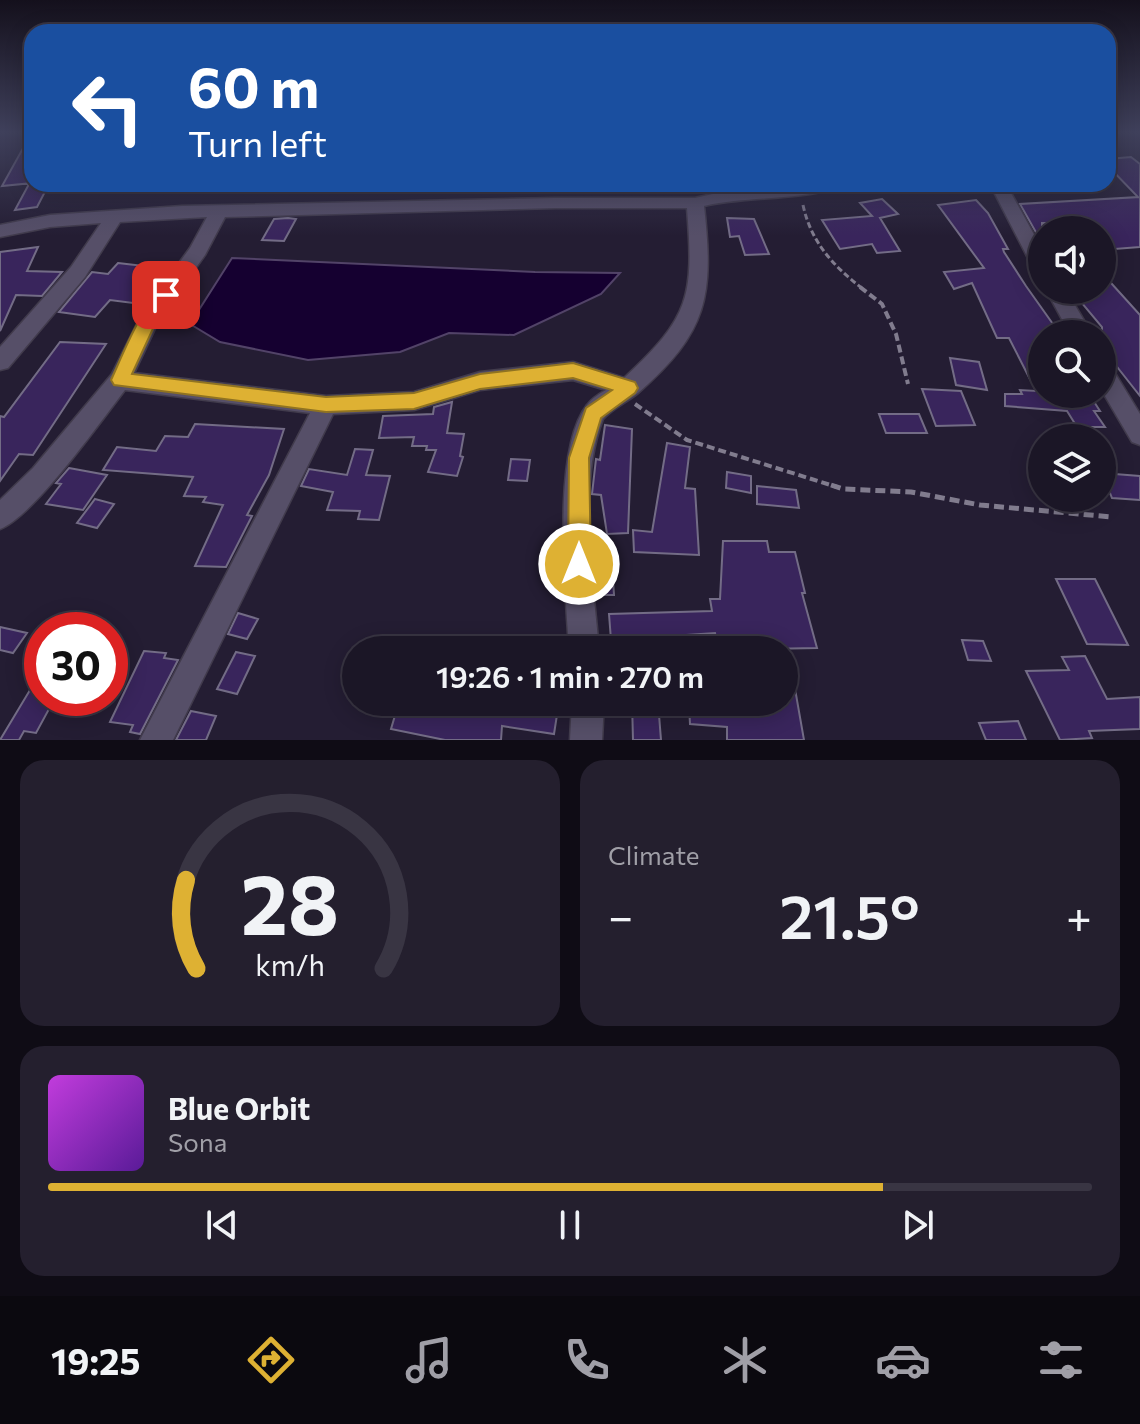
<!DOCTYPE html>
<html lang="en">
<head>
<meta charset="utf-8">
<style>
	:root { --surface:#1b1626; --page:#241f2e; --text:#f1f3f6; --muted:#a09fa7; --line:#393543; --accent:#deb133 }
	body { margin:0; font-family:Commissioner,sans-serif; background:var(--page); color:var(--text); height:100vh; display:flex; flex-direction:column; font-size:30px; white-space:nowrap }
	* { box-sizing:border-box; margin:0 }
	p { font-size:26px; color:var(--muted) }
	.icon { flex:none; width:44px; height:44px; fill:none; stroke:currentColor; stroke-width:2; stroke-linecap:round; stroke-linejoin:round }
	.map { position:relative; height:740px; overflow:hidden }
	.drawer { display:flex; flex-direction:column; gap:20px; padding:20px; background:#0f0c15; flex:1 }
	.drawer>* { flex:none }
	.banner { position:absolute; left:24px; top:24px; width:1092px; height:168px; border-radius:24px; box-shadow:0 4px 20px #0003,0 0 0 2px var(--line); background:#1a4fa0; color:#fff; overflow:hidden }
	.tools { position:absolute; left:1028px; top:216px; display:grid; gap:16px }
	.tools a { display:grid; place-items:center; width:88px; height:88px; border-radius:50%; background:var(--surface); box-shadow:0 4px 20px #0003,0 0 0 2px var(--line); font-size:40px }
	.speed { position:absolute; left:24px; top:612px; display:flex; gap:16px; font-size:40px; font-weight:700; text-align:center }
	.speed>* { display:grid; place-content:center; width:104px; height:104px; border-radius:50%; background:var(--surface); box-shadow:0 4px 20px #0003,0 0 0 2px var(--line); line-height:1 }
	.speed .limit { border:12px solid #d22; background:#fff; color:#111 }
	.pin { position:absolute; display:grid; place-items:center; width:68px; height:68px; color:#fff; margin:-34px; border-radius:16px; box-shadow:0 4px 12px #0006 }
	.me { position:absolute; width:88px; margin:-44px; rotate:0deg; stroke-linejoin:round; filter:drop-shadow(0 0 6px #0008) }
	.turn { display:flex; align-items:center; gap:28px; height:168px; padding:0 32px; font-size:36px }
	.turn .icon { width:104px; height:104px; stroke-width:2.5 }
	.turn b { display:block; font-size:56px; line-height:68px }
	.big { font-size:60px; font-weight:600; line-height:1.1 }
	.drawer .tile { flex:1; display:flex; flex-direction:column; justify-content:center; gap:12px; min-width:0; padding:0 28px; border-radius:24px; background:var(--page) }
	.drawer .dial { align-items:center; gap:0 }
	.dial svg { height:208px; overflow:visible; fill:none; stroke:var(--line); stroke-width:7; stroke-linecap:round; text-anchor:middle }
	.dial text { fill:var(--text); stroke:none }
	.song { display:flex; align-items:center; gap:24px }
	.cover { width:96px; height:96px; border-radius:12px; background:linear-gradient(135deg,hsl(290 70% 55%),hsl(270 70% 35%)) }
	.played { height:8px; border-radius:4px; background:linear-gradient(90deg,var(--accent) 80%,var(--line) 80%) }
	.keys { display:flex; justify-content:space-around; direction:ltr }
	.heat { display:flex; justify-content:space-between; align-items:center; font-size:44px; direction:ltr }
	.drawer .tiles { flex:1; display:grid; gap:20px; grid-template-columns:1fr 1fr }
	.tile:last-child { grid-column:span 2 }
	.trip { position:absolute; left:342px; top:636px; width:456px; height:80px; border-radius:40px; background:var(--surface); box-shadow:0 4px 20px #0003,0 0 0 2px var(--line); font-weight:600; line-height:80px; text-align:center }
	.dock { display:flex; height:128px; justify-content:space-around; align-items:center; background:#0b090f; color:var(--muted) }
	.dock .icon { width:56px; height:56px }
	.dock .selected { color:var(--accent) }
	.dock b { font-size:36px; color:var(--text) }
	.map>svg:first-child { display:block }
	.water { fill:#150030; stroke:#524368; stroke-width:2 }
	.building { fill:#39255c; stroke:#736c86; stroke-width:2 }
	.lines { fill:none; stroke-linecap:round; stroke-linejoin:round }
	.street-casing { stroke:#413b4c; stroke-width:3 }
	.path-far2 { stroke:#817c8e; stroke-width:3; stroke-dasharray:6 3; stroke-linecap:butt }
	.path-far1 { stroke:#817c8e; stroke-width:4; stroke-dasharray:8 4; stroke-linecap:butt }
	.path { stroke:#817c8e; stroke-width:5; stroke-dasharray:10 5; stroke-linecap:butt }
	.street { fill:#564f68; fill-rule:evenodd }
	.route { fill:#deb133; stroke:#907321; stroke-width:2 }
</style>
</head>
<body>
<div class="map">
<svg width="1140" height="740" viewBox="0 0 1140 740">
	<rect width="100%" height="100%" fill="#241d33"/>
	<!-- water -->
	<path class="water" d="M232 258 535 272 620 273 601 294 514 335 449 333 400 352 308 360 220 342 190 324Z"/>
	<!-- building -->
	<path class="building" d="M32 132V183L2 186Z
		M1131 157 1140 164V247L1102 250V230H1082L1076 223H1042V243L1020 204 1138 197 1108 166V159Z
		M29 184H49L37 207 15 210Z
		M882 199 898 214 880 218 900 251 877 253 872 244 840 249 822 220 872 216 860 203Z
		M976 200 988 213 1008 249H1003L1004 252 1026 286 1060 334H1042V394H1089L1100 411H1094L1105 427H1077L1067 411 1005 406V394H1022L1020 390 1036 391 1009 338H997L972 283 954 289 944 272 984 268 938 205Z
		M288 218 296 219 284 241 262 240 274 219Z
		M727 218 754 219 769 254 745 255 739 236 730 237Z
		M38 247 27 271 62 272 42 296 16 295 0 331V252Z
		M118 263 161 268 133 303 110 300 95 317 59 312 92 272 108 274Z
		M1102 273 1140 315V396L1110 358 1102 353V327L1071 290H1102Z
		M60 342 106 344 33 455 19 454 0 481V416L4 417Z
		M950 358 979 362 987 390 956 385Z
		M922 389 961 391 975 425 936 426Z
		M452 402 447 433 464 434 460 456 463 457 457 476 428 472 436 450H426L427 446H412L414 437 379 438 383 416 433 414 434 407Z
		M879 414H919L927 433H886Z
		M195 424 284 429 269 475 247 515 252 516 226 567 195 566 223 505 203 502 206 497 184 496 193 477 103 470 117 447 156 451 165 436 188 437Z
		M605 425 632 429 628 533 607 534 601 495 592 494 596 459 600 460Z
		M667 443 690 447 685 488 695 489 699 555 634 552 633 530 652 532Z
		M355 449 373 450 366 475 390 476 379 520 358 519 360 511 327 510 333 492 301 486 309 469 347 475Z
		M511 459 530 460 527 481 508 480Z
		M69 468 107 475 83 510 46 504 61 484 56 483Z
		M727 472 751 476V493L726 488Z
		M1102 473 1140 476V500L1112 498Z
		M757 486 796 490 799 508 757 504Z
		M95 499 114 504 97 528 77 523Z
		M723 541H767L769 552H795L805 593H802L817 648 719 650 715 633 611 640 609 614 712 611 710 599H720Z
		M612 564 614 595H597L594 565Z
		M1056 579H1095L1128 645 1087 644Z
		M238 613 258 619 247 639 228 634Z
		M0 627 27 633 13 653 0 650Z
		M962 640 983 641 991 661 968 660Z
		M144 651 166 653 164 658 178 660 140 734 130 732 133 725 110 722Z
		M236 652 255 656 237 694 217 689Z
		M1085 656 1107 699 1140 697V729L1089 731 1092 738 1060 740 1026 671 1069 670 1062 657Z
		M791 666 804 740H727V727L690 724 689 705 719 707 718 702H736L737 708 784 702V667Z
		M42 670V698H55L36 733 24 731 19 740H0Z
		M399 702H559L554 734 502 726 501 740H445L391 729Z
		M632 702H658L661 740H633Z
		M191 711 216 716 206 740H176Z
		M1018 721 1026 740H986L979 723Z"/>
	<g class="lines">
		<!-- street casing -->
		<g class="street-casing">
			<path id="street" d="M812 184H838L836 188C793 201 748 196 704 206 714 296 708 332 638 393 627 402 613 408 603 419 577 485 593 580 599 650H569C566 592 551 451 587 405 592 398 599 394 606 390L573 380 480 390 414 410 333 414 173 740H140L310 413 125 390C100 422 34 516 0 529V500L33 468 112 374 143 312 190 248 207 217 120 222 85 277 8 368 0 370V347L71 267 101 223 50 227 0 237V225L50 215 182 206 555 198H695L735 189ZM555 208H687C694 297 690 317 624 378L573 362 480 372 414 392 326 396 134 373 159 320 205 255 225 217Z
				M990 184H1006L1042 249V273L1032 266Z
				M1046 290H1066L1092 334H1070Z
				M1102 362 1110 365 1140 414V445L1132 442 1102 391Z
				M572 702H604L602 740H570Z"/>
		</g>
		<!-- path-far2 -->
		<path class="path-far2" d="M803 205C811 242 833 266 863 289"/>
		<!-- path-far1 -->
		<path class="path-far1" d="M860 287 882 304 896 334 908 384
			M635 404 687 440 837 487"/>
		<!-- path -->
		<path class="path" d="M831 485 843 489 911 492 980 505 1112 517"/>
		<!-- street -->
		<use href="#street" class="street"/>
	</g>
	<!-- sky -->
	<linearGradient id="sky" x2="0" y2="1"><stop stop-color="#14101c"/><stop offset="0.56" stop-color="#3f405b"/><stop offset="1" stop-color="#3f405b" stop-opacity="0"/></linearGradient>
	<rect width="1140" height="236" fill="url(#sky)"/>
	<!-- route -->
	<path class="route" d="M166 289 174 295 157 320 132 374 326 397 414 393 480 374 573 363 635 382 638 388 635 393 601 418 589 458 591 564 587 572 579 575 571 572 568 564 569 458 586 408 612 390 573 378 480 389 414 409 326 412 114 385 111 380C121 359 145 296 166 289Z"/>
</svg>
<div class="tools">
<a><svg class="icon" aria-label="sound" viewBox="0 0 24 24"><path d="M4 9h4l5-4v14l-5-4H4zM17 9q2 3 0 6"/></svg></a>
<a><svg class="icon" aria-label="search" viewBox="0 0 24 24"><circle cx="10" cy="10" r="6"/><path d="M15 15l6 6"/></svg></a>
<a><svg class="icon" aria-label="layers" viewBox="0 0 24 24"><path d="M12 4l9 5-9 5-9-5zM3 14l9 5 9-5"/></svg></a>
</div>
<div class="speed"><div class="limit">30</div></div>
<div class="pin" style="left:166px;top:295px;background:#d93025"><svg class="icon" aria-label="arrive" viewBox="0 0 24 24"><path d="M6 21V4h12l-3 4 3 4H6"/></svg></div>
<svg class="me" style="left:579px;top:564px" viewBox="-20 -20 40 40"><circle r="17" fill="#deb133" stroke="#fff" stroke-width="3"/><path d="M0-11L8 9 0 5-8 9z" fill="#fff"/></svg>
<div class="trip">19:26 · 1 min · 270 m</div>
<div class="banner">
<div class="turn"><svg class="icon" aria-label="left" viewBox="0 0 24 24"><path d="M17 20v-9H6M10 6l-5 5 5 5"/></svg><div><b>60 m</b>Turn left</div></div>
</div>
</div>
<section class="drawer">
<div class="tiles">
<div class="tile dial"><svg viewBox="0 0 100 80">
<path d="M14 69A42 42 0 1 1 86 69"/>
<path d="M14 69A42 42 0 0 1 10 35" stroke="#deb133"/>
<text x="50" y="56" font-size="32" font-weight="700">28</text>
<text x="50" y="72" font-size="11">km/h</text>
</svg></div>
<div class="tile"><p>Climate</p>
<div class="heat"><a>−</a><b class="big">21.5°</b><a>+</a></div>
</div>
<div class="tile">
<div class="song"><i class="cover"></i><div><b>Blue Orbit</b><p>Sona</p></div></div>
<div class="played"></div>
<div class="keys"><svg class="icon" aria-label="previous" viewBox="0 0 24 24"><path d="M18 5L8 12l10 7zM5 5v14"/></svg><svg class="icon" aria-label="pause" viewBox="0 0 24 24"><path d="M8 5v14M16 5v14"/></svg><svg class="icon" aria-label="next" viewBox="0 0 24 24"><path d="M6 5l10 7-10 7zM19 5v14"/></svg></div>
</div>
</div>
</section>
<nav class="dock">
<b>19:25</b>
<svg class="icon selected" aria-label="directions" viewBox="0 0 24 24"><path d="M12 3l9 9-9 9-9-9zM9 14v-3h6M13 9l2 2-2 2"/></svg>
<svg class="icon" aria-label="music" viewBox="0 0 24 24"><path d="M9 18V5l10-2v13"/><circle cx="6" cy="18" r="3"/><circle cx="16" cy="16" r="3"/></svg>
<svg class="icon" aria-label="phone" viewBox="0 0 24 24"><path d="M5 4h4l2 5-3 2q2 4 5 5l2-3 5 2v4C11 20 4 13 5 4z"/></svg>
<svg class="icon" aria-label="climate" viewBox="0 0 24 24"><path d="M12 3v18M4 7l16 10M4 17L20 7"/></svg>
<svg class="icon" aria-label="car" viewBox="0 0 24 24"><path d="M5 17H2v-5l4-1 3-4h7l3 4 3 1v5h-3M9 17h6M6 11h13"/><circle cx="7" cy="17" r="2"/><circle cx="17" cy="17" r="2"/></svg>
<svg class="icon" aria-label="filters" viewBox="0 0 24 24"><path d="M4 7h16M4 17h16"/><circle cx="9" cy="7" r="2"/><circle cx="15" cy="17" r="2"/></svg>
</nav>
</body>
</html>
